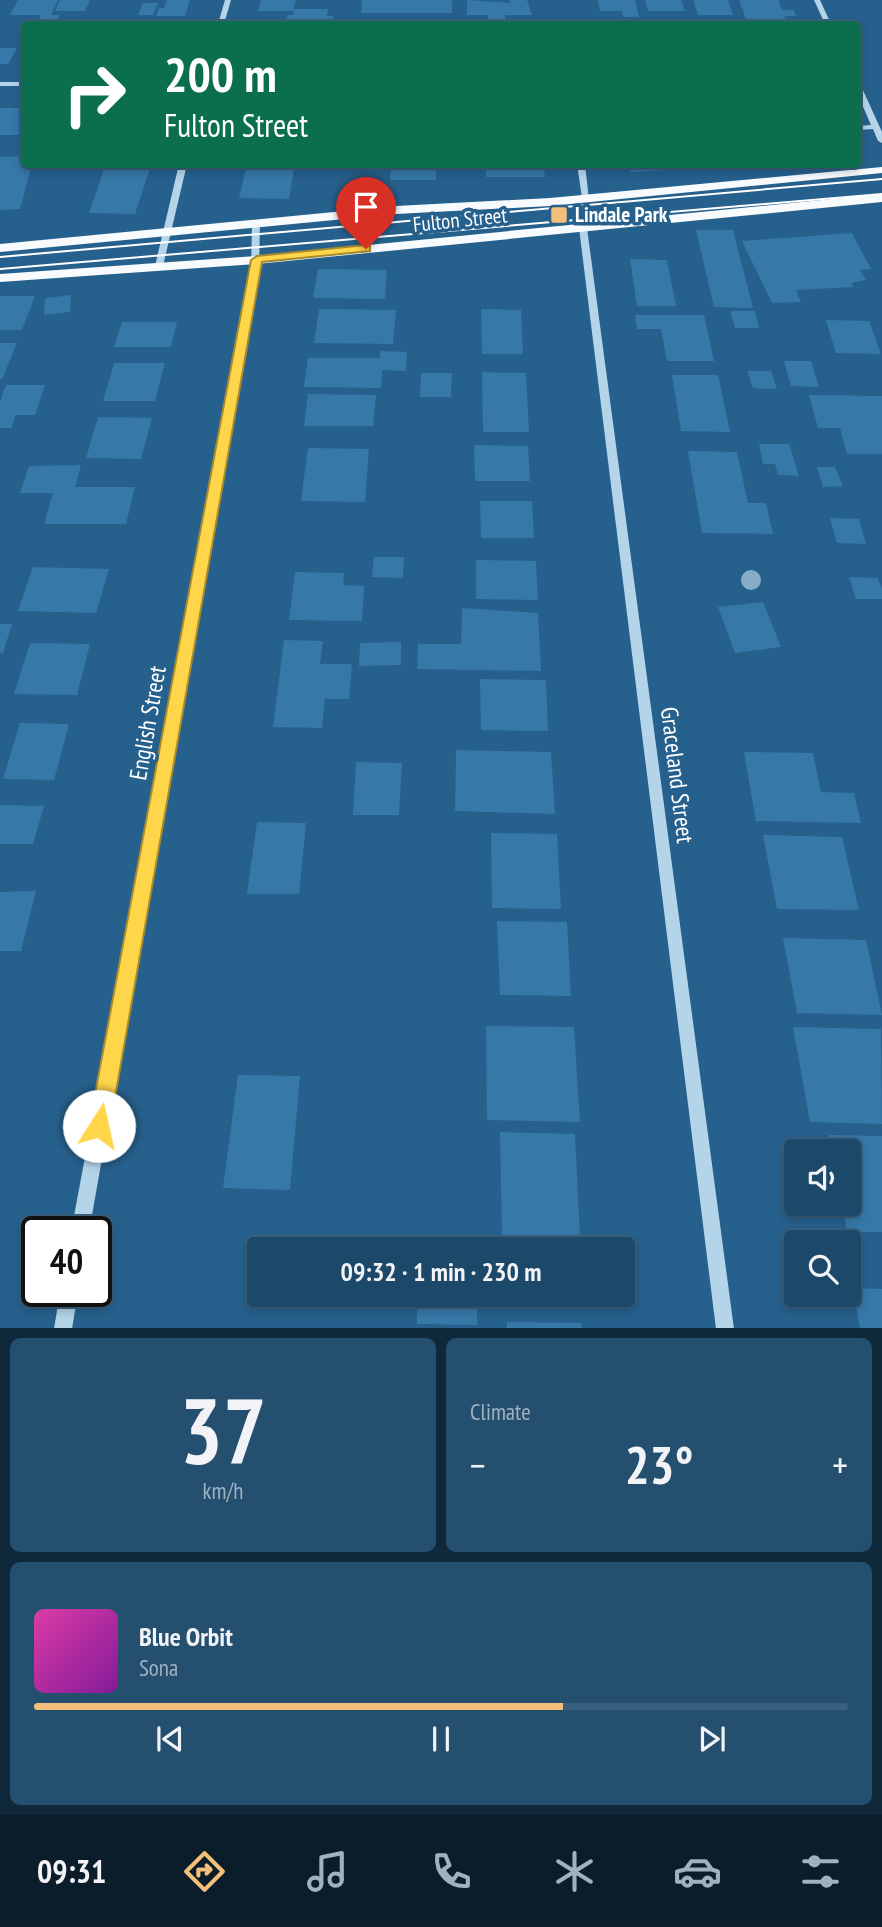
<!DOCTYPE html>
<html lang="en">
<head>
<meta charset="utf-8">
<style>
	:root { --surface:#1c4869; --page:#254f6f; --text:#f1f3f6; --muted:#a0b2c0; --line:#3a607d; --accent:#f3c079 }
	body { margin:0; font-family:"PT Sans Narrow",sans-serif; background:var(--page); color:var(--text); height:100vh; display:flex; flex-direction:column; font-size:26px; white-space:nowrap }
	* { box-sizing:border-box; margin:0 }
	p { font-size:23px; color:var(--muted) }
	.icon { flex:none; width:38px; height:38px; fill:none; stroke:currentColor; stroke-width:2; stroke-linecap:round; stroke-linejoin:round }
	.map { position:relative; height:1328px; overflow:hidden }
	.side { display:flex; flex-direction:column; gap:10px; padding:10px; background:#0f283a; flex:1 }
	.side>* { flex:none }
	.top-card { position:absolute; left:21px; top:21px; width:840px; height:147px; border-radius:7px; box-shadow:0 4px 10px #0003,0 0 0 2px var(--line); background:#0b6e4f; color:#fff; overflow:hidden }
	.controls { position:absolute; left:784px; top:1139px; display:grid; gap:14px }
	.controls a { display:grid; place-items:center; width:77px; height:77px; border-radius:7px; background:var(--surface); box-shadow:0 4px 10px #0003,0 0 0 2px var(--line); font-size:35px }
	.speed { position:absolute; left:21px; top:1216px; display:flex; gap:14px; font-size:35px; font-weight:700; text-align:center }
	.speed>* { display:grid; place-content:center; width:91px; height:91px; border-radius:50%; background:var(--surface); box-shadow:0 4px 10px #0003,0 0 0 2px var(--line); line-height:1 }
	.speed .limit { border:4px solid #111; border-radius:10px; background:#fff; color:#111 }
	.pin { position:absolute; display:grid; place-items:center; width:60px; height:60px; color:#fff; margin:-72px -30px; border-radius:50% 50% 50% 0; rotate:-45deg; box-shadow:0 0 7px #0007 }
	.pin .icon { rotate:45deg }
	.me { position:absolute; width:77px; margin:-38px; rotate:10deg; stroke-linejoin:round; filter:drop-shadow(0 0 5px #0008) }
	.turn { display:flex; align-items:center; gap:24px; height:147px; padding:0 28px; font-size:32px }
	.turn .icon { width:91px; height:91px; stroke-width:2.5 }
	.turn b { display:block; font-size:49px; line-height:60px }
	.big { font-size:52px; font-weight:700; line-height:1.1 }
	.side .tile { flex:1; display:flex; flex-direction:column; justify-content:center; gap:10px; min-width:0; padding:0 24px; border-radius:10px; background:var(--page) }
	.side .dial { align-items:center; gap:0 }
	.dial b { font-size:91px; line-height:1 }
	.song { display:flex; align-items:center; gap:21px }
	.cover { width:84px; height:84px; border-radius:10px; background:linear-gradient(135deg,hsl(320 70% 55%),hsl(290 70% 35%)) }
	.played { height:7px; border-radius:4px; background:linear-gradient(90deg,var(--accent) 65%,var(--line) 65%) }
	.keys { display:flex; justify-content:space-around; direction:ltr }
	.heat { display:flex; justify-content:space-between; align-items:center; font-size:38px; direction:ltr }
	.side .tiles { flex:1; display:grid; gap:10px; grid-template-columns:1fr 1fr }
	.tile:last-child { grid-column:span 2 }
	.trip { position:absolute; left:247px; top:1237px; width:388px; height:70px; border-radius:7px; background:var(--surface); box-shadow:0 4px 10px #0003,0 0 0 2px var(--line); font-weight:700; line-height:70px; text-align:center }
	.dock { display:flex; height:112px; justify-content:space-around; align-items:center; background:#0b1d2a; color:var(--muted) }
	.dock .icon { width:49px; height:49px }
	.dock .on { color:var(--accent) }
	.dock b { font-size:32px; color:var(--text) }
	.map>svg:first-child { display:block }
	.building { fill:#3678a8 }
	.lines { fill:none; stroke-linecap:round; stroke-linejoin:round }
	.minor { fill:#b4d4ea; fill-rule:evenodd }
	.major { fill:#f8fbfe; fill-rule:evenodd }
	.tram { stroke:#fff; stroke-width:2 }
	.tree { fill:#88acc7 }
	.route { fill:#ffd54a; stroke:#a68a30; stroke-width:2 }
	.poi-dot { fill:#f3c079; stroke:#26608c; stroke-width:2.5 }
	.labels { text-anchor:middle; stroke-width:7; stroke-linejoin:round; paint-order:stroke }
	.far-poi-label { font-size:21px; font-weight:bold; fill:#fff; stroke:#26608c; text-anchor:start }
	.far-street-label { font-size:21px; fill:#fff; stroke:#26608c }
	.street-label { font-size:24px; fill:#fff; stroke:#26608c }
</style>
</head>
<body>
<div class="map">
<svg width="882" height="1329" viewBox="0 0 882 1329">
	<rect width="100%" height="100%" fill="#26608c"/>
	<!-- building -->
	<path class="building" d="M18 0H58L51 15H60L55 24H36L41 15H10Z
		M60 0H90L85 11H55Z
		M167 0H190L185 16H156L159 8H164Z
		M261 0H296L293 11H258Z
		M362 0H452V13H361Z
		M467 0 510 3V0H527L532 15H505V24H488V15H467Z
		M598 0H635L639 17H623L622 11H600Z
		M645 0H681L685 11H648Z
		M693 0H728L733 15H698Z
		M739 0H778L782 10H794L796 16H784L788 24H748Z
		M143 3H158L153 15H138Z
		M294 9H328L327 16H333L332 24H285L287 15H293Z
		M0 48H17L8 64H0Z
		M21 104H24L23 135H0V108H19Z
		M24 156V164H32L20 209 0 210V157Z
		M106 164 151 165 135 214 89 213Z
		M247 164H295L289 199 239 198Z
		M391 164H436V180H390Z
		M486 164H543L545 177H486Z
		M627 164H707L708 168 631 172Z
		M696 230H733L753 308 714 307Z
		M852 233 871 269 860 270 866 280 851 283 854 287 796 290 801 302 772 303 742 241Z
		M630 259 667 260 676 306H637Z
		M318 269 387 270 385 299 313 298Z
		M71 295 70 312 44 315 45 298Z
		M0 296H35L22 330H0Z
		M319 309 396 310 393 344 314 343Z
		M481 309 521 310 523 354H482Z
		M730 311H755L759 328H735Z
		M635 315H704L714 361H667L661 329H637Z
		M826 320 869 321 881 354 836 353Z
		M122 322H177L171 347H114Z
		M0 343H17L2 379H0Z
		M380 351 407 352 406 371 382 370 381 388 304 387 308 358H380Z
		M784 361H811L819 387 791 386Z
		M114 363H165L155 401H103Z
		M747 371H771L777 389 753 388Z
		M482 372 526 373 529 432H483Z
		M421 373H452L451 397H420Z
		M672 375H718L730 432 681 431Z
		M6 385H45L35 415H16L11 428H0V401Z
		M308 394 376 395 373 426H304Z
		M809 395 882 396V454H847L840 428H818Z
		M98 417 152 418 141 459 86 458Z
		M759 444H789L799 476 778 475 775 464H763Z
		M474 445 528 446 530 481H475Z
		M308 448 369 449 365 502 301 501Z
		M688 451 737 452 748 503H766L773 534 702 533Z
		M81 465 75 487H135L126 524H44L53 493H20L29 466Z
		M817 467H835L843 486 823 487Z
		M480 501H532L534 538H481Z
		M830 518 859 519 866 544 837 543Z
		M374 557H404L403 578 372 577Z
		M476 560 536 561 538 600 476 599Z
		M33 567 109 569 96 613 18 611Z
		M295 572 344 573 343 585 364 586 362 621 289 620Z
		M849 577 877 578 882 588V599H856Z
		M763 602 781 647 735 653 718 607Z
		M462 608 538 613 541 671 417 669 418 644H461Z
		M0 624H12L3 653H0Z
		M284 640 323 641 320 664H352L349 699H325L322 728 273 727Z
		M401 642V665L359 666 360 643Z
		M30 643 90 644 77 695 14 694Z
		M480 679 546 680 548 731 481 730Z
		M20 723 69 724 54 780 3 779Z
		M456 750 551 752 555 814 455 811Z
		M744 752 813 753 821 792 854 793 861 823 756 821Z
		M356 762 402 763 399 815H353Z
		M0 805 44 806 33 844H0Z
		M257 822 306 823 299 894H247Z
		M491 833 557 834 561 909 492 908Z
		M763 835 842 837 859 910 777 909Z
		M36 891 21 951H0V892Z
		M497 921 567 922 571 996 500 995Z
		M783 938 866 940 882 1015 797 1013Z
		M486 1026 574 1027 580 1122 487 1120Z
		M793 1027 881 1029 882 1124 810 1122Z
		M238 1075 300 1076 290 1190 223 1188Z
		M500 1132 575 1134 580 1238 502 1236Z
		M829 1135 882 1136V1232H847L842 1204H849V1152H832Z
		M853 1288 882 1289V1329H860Z
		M417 1295H477V1325L417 1324Z
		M507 1322 581 1323 582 1329H507Z"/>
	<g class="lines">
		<!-- minor -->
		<path class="minor" d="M225 0H231L224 24H218Z
			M814 0H820L831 24H825Z
			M0 82H24V86H0Z
			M858 86 862 88 882 132V143L878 141 873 129 858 130V126L871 125 858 95Z
			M179 164H187L163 266 159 269 155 266Z
			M577 164H585L589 200 582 198Z
			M256 220 260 223 259 271 89 1232H71L251 271 252 223Z
			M583 225 587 228 734 1329H716L579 228Z
			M60 1292H78L72 1329H54Z"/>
		<!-- major -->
		<path class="major" d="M882 167V173L550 206 396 214 0 252V244L396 206 550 198Z
			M882 194V202L257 264 0 282V274L257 256Z"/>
		<!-- tram -->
		<path class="tram" d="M0 257 882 179
			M0 269 882 194"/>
	</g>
	<!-- trees -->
	<circle class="tree" cx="751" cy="580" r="10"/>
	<!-- route -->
	<path class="route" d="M366 245 370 246V251L262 262 110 1126 107 1134 99 1137 92 1134 89 1126 251 260 257 256Z"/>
	<!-- markers -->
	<rect class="poi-dot" x="550" y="206" width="18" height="18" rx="3.5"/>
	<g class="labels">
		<!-- far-poi labels -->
		<g class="far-poi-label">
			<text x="575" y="222">Lindale Park</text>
		</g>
		<!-- far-street labels -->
		<g class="far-street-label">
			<text transform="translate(460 220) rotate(-6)" y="7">Fulton Street</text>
		</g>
		<!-- street labels -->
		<g class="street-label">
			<text transform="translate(148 723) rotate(-80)" y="8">English Street</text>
			<text transform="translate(677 775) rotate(83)" y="8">Graceland Street</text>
		</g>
	</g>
</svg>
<div class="controls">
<a><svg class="icon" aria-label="sound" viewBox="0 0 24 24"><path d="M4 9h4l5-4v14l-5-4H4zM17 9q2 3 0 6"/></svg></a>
<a><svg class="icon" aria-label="search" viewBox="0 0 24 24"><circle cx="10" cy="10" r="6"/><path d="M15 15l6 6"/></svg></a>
</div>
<div class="speed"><div class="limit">40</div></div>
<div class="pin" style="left:366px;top:249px;background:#d93025"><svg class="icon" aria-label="arrive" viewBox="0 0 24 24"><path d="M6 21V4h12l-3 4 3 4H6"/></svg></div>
<svg class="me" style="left:99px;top:1126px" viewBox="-20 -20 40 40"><circle r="19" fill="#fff"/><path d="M0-13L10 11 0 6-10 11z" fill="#ffd54a"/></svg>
<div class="trip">09:32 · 1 min · 230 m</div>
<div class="top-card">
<div class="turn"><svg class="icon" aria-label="right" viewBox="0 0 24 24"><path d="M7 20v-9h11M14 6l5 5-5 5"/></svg><div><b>200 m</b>Fulton Street</div></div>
</div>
</div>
<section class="side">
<div class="tiles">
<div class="tile dial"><b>37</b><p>km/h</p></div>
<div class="tile"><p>Climate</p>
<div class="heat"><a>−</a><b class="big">23°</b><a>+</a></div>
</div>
<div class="tile">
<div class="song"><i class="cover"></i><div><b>Blue Orbit</b><p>Sona</p></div></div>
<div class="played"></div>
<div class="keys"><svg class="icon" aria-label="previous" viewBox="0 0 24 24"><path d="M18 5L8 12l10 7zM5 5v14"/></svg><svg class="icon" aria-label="pause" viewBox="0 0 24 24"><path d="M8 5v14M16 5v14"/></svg><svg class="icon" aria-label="next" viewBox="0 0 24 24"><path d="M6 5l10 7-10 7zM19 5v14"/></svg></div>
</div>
</div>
</section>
<nav class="dock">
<b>09:31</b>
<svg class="icon on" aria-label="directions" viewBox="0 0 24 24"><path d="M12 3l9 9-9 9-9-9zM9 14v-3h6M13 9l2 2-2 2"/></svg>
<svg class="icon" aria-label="music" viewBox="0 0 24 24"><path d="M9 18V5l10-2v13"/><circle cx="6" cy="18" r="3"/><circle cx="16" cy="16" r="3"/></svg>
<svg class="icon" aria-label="phone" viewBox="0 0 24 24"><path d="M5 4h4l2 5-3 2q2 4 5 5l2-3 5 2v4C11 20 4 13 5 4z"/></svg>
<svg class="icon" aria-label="climate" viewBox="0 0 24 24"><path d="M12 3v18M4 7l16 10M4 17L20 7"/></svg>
<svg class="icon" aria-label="car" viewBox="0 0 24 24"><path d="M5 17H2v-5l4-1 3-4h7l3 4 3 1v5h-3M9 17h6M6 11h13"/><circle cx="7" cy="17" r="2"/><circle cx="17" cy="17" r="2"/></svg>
<svg class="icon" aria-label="filters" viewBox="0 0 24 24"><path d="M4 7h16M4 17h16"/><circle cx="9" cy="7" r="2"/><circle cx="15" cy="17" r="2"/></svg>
</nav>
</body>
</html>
